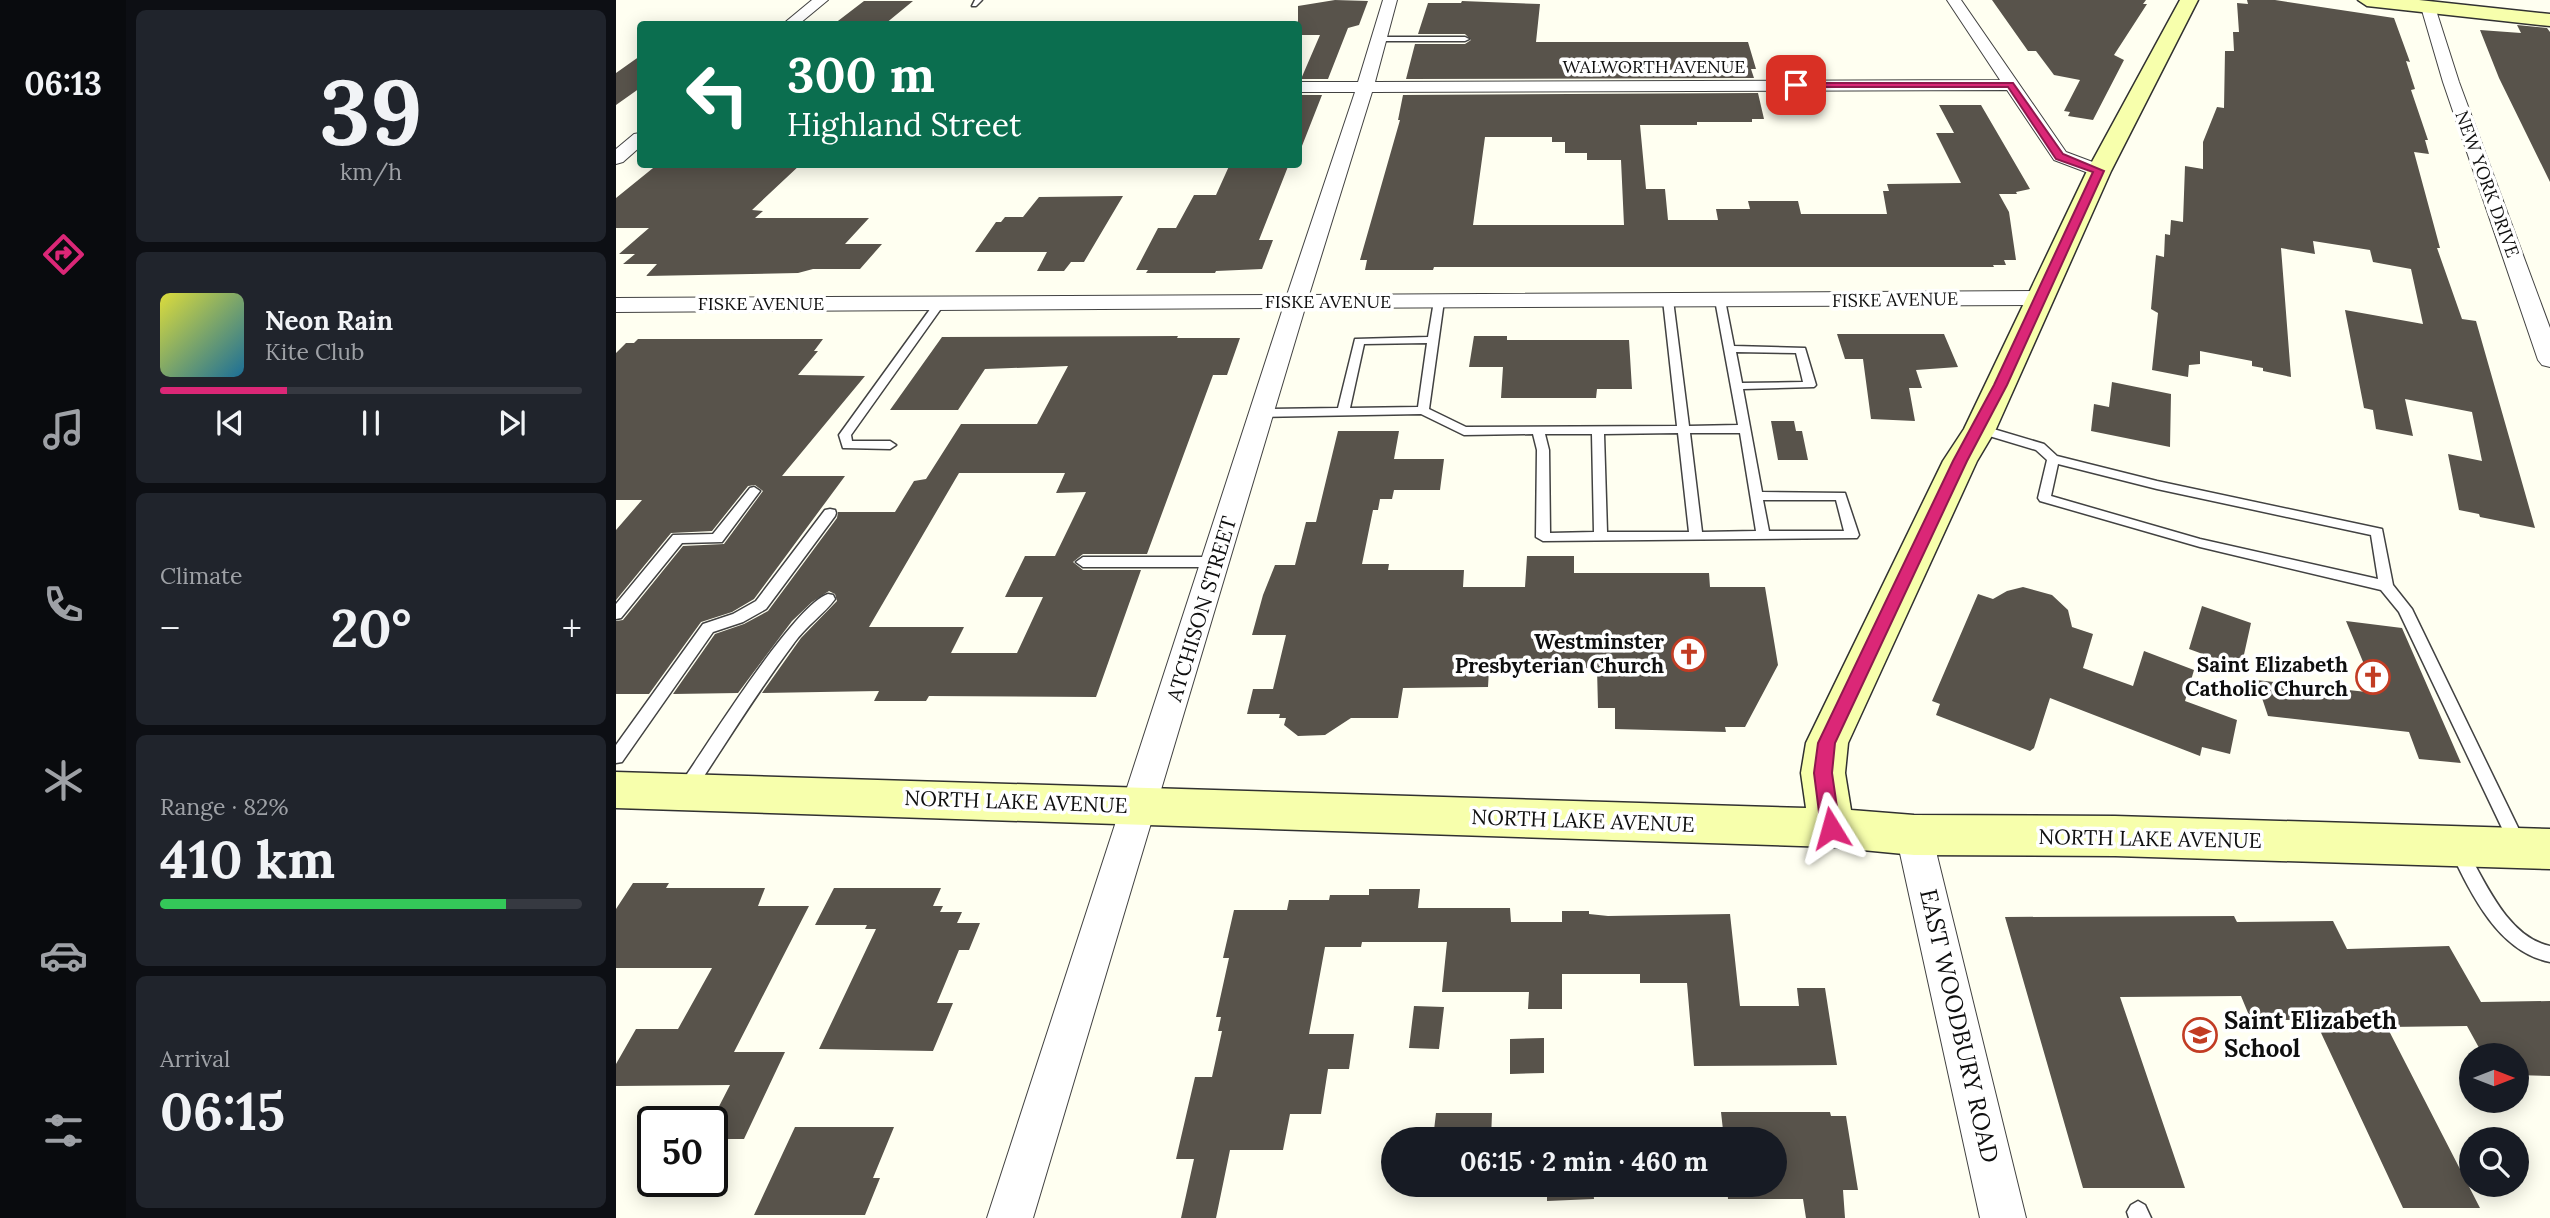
<!DOCTYPE html>
<html lang="en">
<head>
<meta charset="utf-8">
<style>
	:root { --surface:#171b24; --page:#20242c; --text:#f1f3f6; --muted:#9ea1a6; --line:#363941; --accent:#db2777 }
	body { margin:0; font-family:Lora,serif; background:var(--page); color:var(--text); height:100vh; display:flex; flex-direction:column; font-size:26px; white-space:nowrap }
	* { box-sizing:border-box; margin:0 }
	p { font-size:23px; color:var(--muted) }
	.icon { flex:none; width:38px; height:38px; fill:none; stroke:currentColor; stroke-width:2; stroke-linecap:round; stroke-linejoin:round }
	.map { position:relative; flex:1; overflow:hidden }
	.panel { display:flex; flex-direction:column; gap:10px; padding:10px; background:#0d0f14; width:490px }
	.panel>* { flex:none }
	.banner { position:absolute; left:21px; top:21px; width:665px; height:147px; border-radius:7px; box-shadow:0 4px 18px #0003; background:#0b6e4f; color:#fff; overflow:hidden }
	.needle { width:46px; rotate:90deg }
	.buttons { position:absolute; left:1843px; top:1043px; display:grid; gap:14px }
	.buttons a { display:grid; place-items:center; width:70px; height:70px; border-radius:50%; background:var(--surface); box-shadow:0 4px 18px #0003; font-size:35px }
	.speed { position:absolute; left:21px; top:1106px; display:flex; gap:14px; font-size:35px; font-weight:700; text-align:center }
	.speed>* { display:grid; place-content:center; width:91px; height:91px; border-radius:50%; background:var(--surface); box-shadow:0 4px 18px #0003; line-height:1 }
	.speed .limit { border:4px solid #111; border-radius:10px; background:#fff; color:#111 }
	.pin { position:absolute; display:grid; place-items:center; width:60px; height:60px; color:#fff; margin:-30px; border-radius:14px; box-shadow:0 4px 10px #0006 }
	.me { position:absolute; width:77px; margin:-38px; rotate:352deg; stroke-linejoin:round; filter:drop-shadow(0 0 5px #0008) }
	.turn { display:flex; align-items:center; gap:24px; height:147px; padding:0 35px; font-size:32px }
	.turn .icon { width:91px; height:91px; stroke-width:2.5 }
	.turn b { display:block; font-size:49px; line-height:60px }
	.big { font-size:52px; font-weight:700; line-height:1.1 }
	.panel .card { flex:1; display:flex; flex-direction:column; justify-content:center; gap:10px; min-width:0; padding:0 24px; border-radius:10px; background:var(--page) }
	.panel .dial { align-items:center; gap:0 }
	.dial b { font-size:91px; line-height:1 }
	.song { display:flex; align-items:center; gap:21px }
	.cover { width:84px; height:84px; border-radius:10px; background:linear-gradient(135deg,hsl(60 70% 55%),hsl(200 70% 35%)) }
	.played { height:7px; border-radius:4px; background:linear-gradient(90deg,var(--accent) 30%,var(--line) 30%) }
	.keys { display:flex; justify-content:space-around; direction:ltr }
	.heat { display:flex; justify-content:space-between; align-items:center; font-size:38px; direction:ltr }
	.charge { height:10px; border-radius:5px; background:linear-gradient(90deg,#34c759 82%,var(--line) 0) }
	.trip { position:absolute; left:765px; top:1127px; width:406px; height:70px; border-radius:35px; background:var(--surface); box-shadow:0 4px 18px #0003; font-weight:700; line-height:70px; text-align:center }
	main { display:flex; flex:1; min-height:0 }
	.tab-bar { display:flex; flex-direction:column; width:126px; justify-content:space-around; align-items:center; background:#090b0e; color:var(--muted) }
	.tab-bar .icon { width:49px; height:49px }
	.tab-bar .selected { color:var(--accent) }
	.tab-bar b { font-size:32px; color:var(--text) }
	.map>svg:first-child { display:block }
	.building { fill:#58534b; fill-rule:evenodd }
	.lines { fill:none; stroke-linecap:round; stroke-linejoin:round }
	.lane-casing { stroke:#424242; stroke-width:3 }
	.street-casing { stroke:#424242; stroke-width:2 }
	.secondary-casing { stroke:#313131; stroke-width:3 }
	.lane { fill:#fff; fill-rule:evenodd }
	.street { fill:#fff; fill-rule:evenodd }
	.secondary { fill:#f7ffac; fill-rule:evenodd }
	.route { fill:#db2777; stroke:#8e194d; stroke-width:2 }
	.labels { text-anchor:middle; stroke-width:7; stroke-linejoin:round; paint-order:stroke }
	.far-street-label { font-size:18px; fill:#0f0f0f; stroke:#fff }
	.street-label { font-size:21px; fill:#0f0f0f; stroke:#fff }
	.poi-label { font-size:21px; font-weight:bold; fill:#0f0f0f; stroke:#fff; text-anchor:end }
	.near-poi-label { font-size:24px; font-weight:bold; fill:#0f0f0f; stroke:#fff; text-anchor:start }
	.near-street-label { font-size:24px; fill:#0f0f0f; stroke:#fff }
</style>
</head>
<body>
<main>
<nav class="tab-bar">
<b>06:13</b>
<svg class="icon selected" aria-label="directions" viewBox="0 0 24 24"><path d="M12 3l9 9-9 9-9-9zM9 14v-3h6M13 9l2 2-2 2"/></svg>
<svg class="icon" aria-label="music" viewBox="0 0 24 24"><path d="M9 18V5l10-2v13"/><circle cx="6" cy="18" r="3"/><circle cx="16" cy="16" r="3"/></svg>
<svg class="icon" aria-label="phone" viewBox="0 0 24 24"><path d="M5 4h4l2 5-3 2q2 4 5 5l2-3 5 2v4C11 20 4 13 5 4z"/></svg>
<svg class="icon" aria-label="climate" viewBox="0 0 24 24"><path d="M12 3v18M4 7l16 10M4 17L20 7"/></svg>
<svg class="icon" aria-label="car" viewBox="0 0 24 24"><path d="M5 17H2v-5l4-1 3-4h7l3 4 3 1v5h-3M9 17h6M6 11h13"/><circle cx="7" cy="17" r="2"/><circle cx="17" cy="17" r="2"/></svg>
<svg class="icon" aria-label="filters" viewBox="0 0 24 24"><path d="M4 7h16M4 17h16"/><circle cx="9" cy="7" r="2"/><circle cx="15" cy="17" r="2"/></svg>
</nav>
<section class="panel">
<div class="card dial"><b>39</b><p>km/h</p></div>
<div class="card">
<div class="song"><i class="cover"></i><div><b>Neon Rain</b><p>Kite Club</p></div></div>
<div class="played"></div>
<div class="keys"><svg class="icon" aria-label="previous" viewBox="0 0 24 24"><path d="M18 5L8 12l10 7zM5 5v14"/></svg><svg class="icon" aria-label="pause" viewBox="0 0 24 24"><path d="M8 5v14M16 5v14"/></svg><svg class="icon" aria-label="next" viewBox="0 0 24 24"><path d="M6 5l10 7-10 7zM19 5v14"/></svg></div>
</div>
<div class="card"><p>Climate</p>
<div class="heat"><a>−</a><b class="big">20°</b><a>+</a></div>
</div>
<div class="card"><p>Range · 82%</p><b class="big">410 km</b><div class="charge"></div></div>
<div class="card"><p>Arrival</p><b class="big">06:15</b></div>
</section>
<div class="map">
<svg width="1934" height="1218" viewBox="0 0 1934 1218">
	<rect width="100%" height="100%" fill="#fffff1"/>
	<!-- building -->
	<path class="building" d="M719 0 752 1 743 25 732 28 712 79H685L704 35H682V6Z
		M1376 0H1530L1527 4H1531L1498 55 1508 60 1477 120 1452 116 1454 112 1448 111 1464 80 1438 75 1420 51H1412Z
		M1631 0H1659L1778 18 1794 62 1790 61 1799 89 1795 90 1812 140H1809L1813 154 1798 152 1824 248H1821L1846 319 1860 321 1919 528 1864 517 1863 514 1843 510 1832 454 1866 461 1856 412 1789 399 1797 436 1760 429 1757 410 1748 408 1729 310 1807 324 1795 269 1757 262 1754 250 1697 241 1699 254 1665 248 1675 377 1647 371V368L1636 366V361L1584 351V364L1573 365 1572 377 1536 370 1542 313 1535 309 1540 255 1548 257 1549 234 1554 235 1555 220 1567 222 1569 166 1587 169V142L1601 107 1608 108 1609 51H1618L1617 32H1623L1621 3 1632 4Z
		M248 1H297L269 24H218Z
		M846 1 924 4 920 42H1132L1140 69H1135L1138 78 790 79 799 44H849L855 40 849 34H802L812 3H845Z
		M1901 25 1931 28 1934 32V182L1883 78 1864 30 1905 33Z
		M24 56V88L0 105V73Z
		M1142 93 1148 119H1136V122H1081V125H1024L1030 189H1049L1052 220H1102L1100 209H1134L1132 201H1182L1185 214H1271L1267 191H1273L1271 184 1345 183 1320 133H1338L1323 105H1365L1414 189 1400 192 1401 194H1383L1393 212 1400 260H1388L1390 265H1377L1378 267H818L817 270H749L751 260H744L784 120H782L787 95ZM869 137H936V142H949V153H971V160H1005L1008 225H857Z
		M682 95H706L684 151 682 150Z
		M42 164H185L136 210 147 211 139 218H253L229 244H266L244 269H197L182 273 30 276 41 264H7L19 254H3L33 228H0V198Z
		M614 164H673L643 240H657L646 269 600 271 599 273H530L532 270H520L542 228H560L578 195H600Z
		M507 196 468 262H455L448 271H421L431 252H359L380 222H385L389 217H407L423 197Z
		M1221 334H1328L1342 367 1300 370 1306 388H1293L1299 421 1255 419 1247 359H1229Z
		M562 336 561 338H624L611 375H597L531 554H467L457 562 467 570H525L480 697 313 696 310 701H258L263 691 146 693 185 638 221 601 219 594 213 591 196 602 176 621 122 693 57 694 99 634 128 624 152 611 221 518 222 512H279L298 481 310 479 345 424H421L452 366 369 369 342 410H274L326 337ZM343 473H449L440 493 470 492 439 556H409L389 597H427L401 653H335L348 627H253Z
		M858 336H891V340H1013L1016 389H981L980 398H885L887 367H853Z
		M22 339H207L198 351H202L182 375 249 376 166 476H229L138 599 116 612 85 622 33 694H0V621L7 620 67 546 108 544 147 491 139 485 132 486 96 531 55 533 0 600V530L26 500H0V353L10 343H18Z
		M1496 382 1555 394 1554 447 1475 431 1478 404 1493 407Z
		M1155 421H1178L1180 431H1186L1192 460H1162Z
		M722 431H783L778 459H828L824 490H778L776 499H764L762 510H757L746 564H773L772 570H848L847 587H909L911 556H958V573H1093L1094 587H1149L1162 665 1129 727H1109L1110 732 999 729V708H982L981 668 873 669 872 687 787 688 782 718H735L709 735 682 736 668 725 670 718H663L664 714H631L637 689H657L670 635H636L647 595 659 565H679L690 522H700Z
		M1407 587 1436 595 1452 610 1456 627 1477 634 1467 668 1517 686 1528 651 1578 670 1569 701 1621 720 1614 754 1586 747 1584 756 1434 698 1418 748 1414 751 1320 715 1324 704 1316 701 1362 594 1377 599 1391 591Z
		M1586 606 1635 623 1625 668 1573 649Z
		M1730 621 1786 628 1845 763 1803 759 1793 732 1652 716 1640 680 1760 693Z
		M17 883H53L50 888H149L142 906H193L118 1052H169L128 1139H96V1120L114 1085 0 1086V1064L20 1029H62L96 968H0V909Z
		M218 888H325L317 906H327L324 912H346L341 923H364L353 950H343L321 1003H337L317 1051 203 1049 260 929H249L251 925H199Z
		M753 889H804L802 908H894L895 922H946V911H973V914L992 916 1114 914 1124 1006H1183L1181 988H1209L1221 1065 1078 1066 1071 983H1024V974H946V1009H912L913 992H826L831 942H746L745 947H709L693 1034H738L733 1069H712L705 1114H674L667 1150H614L600 1218H565L578 1159H560L579 1077H596L606 1031H602L605 1017H600L613 958H607L618 910H671L673 900H713L714 895H753Z
		M1618 916 1621 922 1717 921 1731 949 1833 946 1865 1002 1934 1001V1076L1900 1075V1055H1867L1851 1026 1771 1027 1864 1208H1787L1699 1020H1635L1625 996 1504 997 1569 1188H1467L1389 917Z
		M798 1006 828 1007 823 1049 793 1048Z
		M928 1038V1073L894 1074V1039Z
		M1105 1112H1214L1215 1116H1230L1242 1190H1227L1229 1218H1190L1187 1199H1112L1111 1185H1158V1139H1108Z
		M820 1113H876L875 1139H817Z
		M179 1127H278L257 1178H264L249 1215H138Z
		M976 1129V1139H931V1130Z
		M931 1185H977L978 1199 931 1201Z"/>
	<g class="lines">
		<!-- lane casing -->
		<g class="lane-casing">
			<path id="lane" d="M359 0H366L360 6H356Z
				M763 37H849L853 39 849 41H760Z
				M1052 297 1057 300 1073 426 1122 425 1099 300 1100 298 1104 297 1109 300 1118 346 1189 348 1200 385 1198 387 1127 389 1146 492 1229 493 1243 535 1241 538 927 541 920 537 921 450 917 434 848 435 805 414 647 417 641 413 647 409 722 408 739 339 812 337 818 301 823 298 828 301 813 409 850 427 1061 426 1047 300ZM811 343 802 407 734 408 748 344ZM1120 352 1180 353 1187 382 1126 383ZM1062 433 1073 532H991L988 434ZM1074 433H1124L1140 531 1086 532ZM929 434H976L978 532 934 533 933 450ZM1147 500H1220L1228 531H1153Z
				M324 300 329 303 235 435 236 441H274L280 445 274 449 227 448 223 435 320 301Z
				M1364 425 1428 444 1441 456 1541 481 1766 529 1777 585 1796 609 1910 844 1908 849 1902 851 1896 849 1783 612 1765 590 1584 547 1424 501 1422 498 1431 460 1420 450 1360 432 1358 429ZM1442 464 1541 489 1755 535 1762 579 1584 539 1435 496Z
				M138 487 144 491 106 542 66 543 5 618 0 619V604L57 535 97 534 134 488Z
				M214 509 219 510 220 513 219 516 150 609 127 622 97 632 6 762 0 763V745L87 624 117 614 140 601 209 510Z
				M467 557H600L607 562 600 567H467L460 562Z
				M212 594 217 595 219 599C209 613 190 626 178 643 142 691 110 743 77 793L71 795 65 793 63 788 65 783C90 747 178 605 212 594Z
				M1843 845 1849 847C1869 881 1891 937 1934 946V962C1883 952 1856 896 1835 852L1837 847Z
				M1522 1201 1529 1205 1535 1218H1513L1511 1212 1515 1205Z"/>
		</g>
		<!-- street casing -->
		<g class="street-casing">
			<path id="street" d="M196 0H212L183 24H167Z
				M767 0H781L759 82 1384 80 1331 0H1345L1450 152 1490 167 1492 171 1483 177 1438 160 1391 90 756 92 693 295 1423 291 1431 293 1434 298 1431 303 1423 305 689 308 417 1218H371L667 308 0 312V298L671 295 739 92H682V82H742Z
				M1812 3 1819 7 1843 82 1934 328V367L1926 365 1922 360 1827 82 1805 7Z
				M24 133V147L7 162 0 164V149L18 134Z
				M1298 820 1311 824 1316 835 1410 1218H1364L1280 835 1285 824Z"/>
		</g>
		<!-- secondary casing -->
		<g class="secondary-casing">
			<path id="secondary" d="M1564 0H1582L1495 171 1380 429 1361 461 1232 743 1229 773 1235 810 1298 815 1499 816 1934 829V869L1499 856 1298 855 1215 847 0 808V772L1190 808 1185 773 1190 743 1327 461 1348 429 1471 171Z
				M1742 0H1803L1934 14V26L1751 6Z"/>
		</g>
		<!-- lane -->
		<use href="#lane" class="lane"/>
		<!-- street -->
		<use href="#street" class="street"/>
		<!-- secondary -->
		<use href="#secondary" class="secondary"/>
	</g>
	<!-- route -->
	<path class="route" d="M1180 83H1397L1447 154 1488 171 1391 385 1351 461 1219 743 1216 773 1224 828 1222 834 1215 836 1208 834 1205 828 1198 773 1202 743 1337 461 1378 385 1477 172 1440 159 1392 87H1177L1175 85Z"/>
	<!-- icons -->
	<defs>
		<g id="church-ring" transform="scale(1.75)"><circle r="9.5" fill="#fff" stroke="#c23c23" stroke-width="1.5"/><path d="M-1.2-6h2.4v3.5h3.3v2.4h-3.3V6h-2.4V-.1h-3.3v-2.4h3.3Z" fill="#c23c23"/></g>
		<g id="school-ring" transform="scale(1.75)"><circle r="9.5" fill="#fff" stroke="#c23c23" stroke-width="1.5"/><path d="M0-5L7-2L0 1L-7-2ZM-4 1L0 2.5L4 1V4Q0 6-4 4Z" fill="#c23c23"/></g>
	</defs>
	<g fill-rule="evenodd">
		<use href="#church-ring" x="1073" y="654"/>
		<use href="#church-ring" x="1757" y="677"/>
		<use href="#school-ring" x="1584" y="1035"/>
	</g>
	<g class="labels">
		<!-- far-street labels -->
		<g class="far-street-label">
			<text x="1038" y="73">WALWORTH AVENUE</text>
			<text transform="translate(1871 184) rotate(70)" y="6">NEW YORK DRIVE</text>
			<text transform="translate(1279 300) rotate(-1)" y="6">FISKE AVENUE</text>
			<text x="712" y="308">FISKE AVENUE</text>
			<text x="145" y="310">FISKE AVENUE</text>
		</g>
		<!-- street labels -->
		<g class="street-label">
			<text transform="translate(586 609) rotate(-73)" y="7">ATCHISON STREET</text>
			<text transform="translate(400 802) rotate(2)" y="7">NORTH LAKE AVENUE</text>
			<text transform="translate(967 821) rotate(2)" y="7">NORTH LAKE AVENUE</text>
			<text transform="translate(1534 839) rotate(1)" y="7">NORTH LAKE AVENUE</text>
		</g>
		<!-- poi labels -->
		<g class="poi-label">
			<text x="1048" y="649">Westminster<tspan x="1048" dy="24">Presbyterian Church</tspan></text>
			<text x="1732" y="672">Saint Elizabeth<tspan x="1732" dy="24">Catholic Church</tspan></text>
		</g>
		<!-- near-poi labels -->
		<g class="near-poi-label">
			<text x="1608" y="1029">Saint Elizabeth<tspan x="1608" dy="28">School</tspan></text>
		</g>
		<!-- near-street labels -->
		<g class="near-street-label">
			<text transform="translate(1343 1026) rotate(77)" y="8">EAST WOODBURY ROAD</text>
		</g>
	</g>
</svg>
<div class="buttons">
<a><svg class="needle" viewBox="-14 -14 28 28"><path d="M0-13l5 13h-10z" fill="#e53935"/><path d="M0 13l5-13h-10z" fill="#9ea1a6"/></svg></a>
<a><svg class="icon" aria-label="search" viewBox="0 0 24 24"><circle cx="10" cy="10" r="6"/><path d="M15 15l6 6"/></svg></a>
</div>
<div class="speed"><div class="limit">50</div></div>
<div class="pin" style="left:1180px;top:85px;background:#d93025"><svg class="icon" aria-label="arrive" viewBox="0 0 24 24"><path d="M6 21V4h12l-3 4 3 4H6"/></svg></div>
<svg class="me" style="left:1215px;top:828px" viewBox="-20 -20 40 40"><path d="M0-17L14 15 0 8-14 15z" fill="#db2777" stroke="#fff" stroke-width="4"/></svg>
<div class="trip">06:15 · 2 min · 460 m</div>
<div class="banner">
<div class="turn"><svg class="icon" aria-label="left" viewBox="0 0 24 24"><path d="M17 20v-9H6M10 6l-5 5 5 5"/></svg><div><b>300 m</b>Highland Street</div></div>
</div>
</div>
</main>
</body>
</html>
